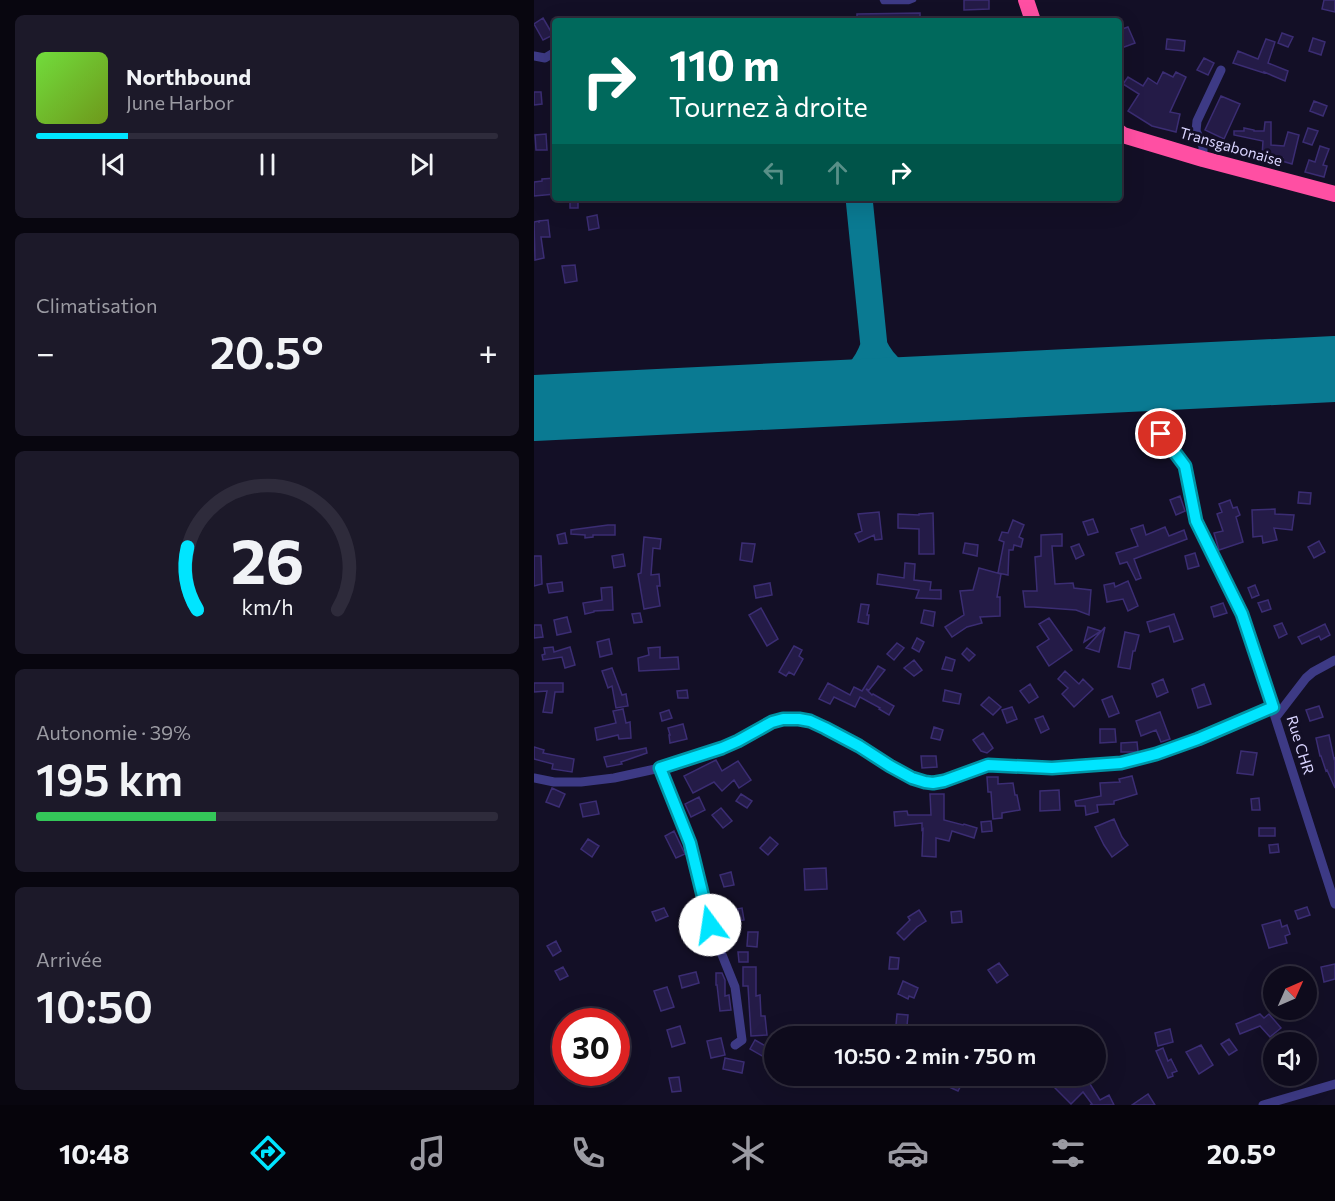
<!DOCTYPE html>
<html lang="fr">
<head>
<meta charset="utf-8">
<style>
	:root { --surface:#0e0b1c; --page:#1c1929; --text:#f1f3f6; --muted:#9b9ba3; --line:#2e2b3b; --accent:#00e5ff }
	body { margin:0; font-family:Commissioner,sans-serif; background:var(--page); color:var(--text); height:100vh; display:flex; flex-direction:column; font-size:22px; white-space:nowrap }
	* { box-sizing:border-box; margin:0 }
	p { font-size:20px; color:var(--muted) }
	.icon { flex:none; width:33px; height:33px; fill:none; stroke:currentColor; stroke-width:2; stroke-linecap:round; stroke-linejoin:round }
	.map { position:relative; flex:1; overflow:hidden }
	.drawer { display:flex; flex-direction:column; gap:15px; padding:15px; background:#08060f; width:534px }
	.drawer>* { flex:none }
	.top-card { position:absolute; left:18px; top:18px; width:570px; height:183px; border-radius:6px; box-shadow:0 6px 24px #0002,0 0 0 2px var(--line); background:#00695c; color:#fff; overflow:hidden }
	.needle { width:39px; rotate:45deg }
	.buttons { position:absolute; left:729px; top:966px; display:grid; gap:12px }
	.buttons a { display:grid; place-items:center; width:54px; height:54px; border-radius:50%; background:var(--surface); box-shadow:0 6px 24px #0002,0 0 0 2px var(--line); font-size:30px }
	.speed { position:absolute; left:18px; top:1008px; display:flex; gap:12px; font-size:30px; font-weight:700; text-align:center }
	.speed>* { display:grid; place-content:center; width:78px; height:78px; border-radius:50%; background:var(--surface); box-shadow:0 6px 24px #0002,0 0 0 2px var(--line); line-height:1 }
	.speed .limit { border:9px solid #d22; background:#fff; color:#111 }
	.pin { position:absolute; display:grid; place-items:center; width:51px; height:51px; color:#fff; margin:-26px; border:3px solid #fff; border-radius:50%; box-shadow:0 2px 6px #0007 }
	.me { position:absolute; width:66px; margin:-33px; rotate:346deg; stroke-linejoin:round; filter:drop-shadow(0 0 4px #0008) }
	.turn { display:flex; align-items:center; gap:21px; height:126px; padding:0 18px; font-size:27px }
	.turn .icon { width:78px; height:78px; stroke-width:2.5 }
	.turn b { display:block; font-size:42px; line-height:51px }
	.lanes { display:flex; align-items:center; height:57px; padding:0 18px; background:#0003; justify-content:center; gap:30px; direction:ltr }
	.lanes .off { opacity:.35 }
	.big { font-size:45px; font-weight:600; line-height:1.1 }
	.drawer .tile { flex:1; display:flex; flex-direction:column; justify-content:center; gap:9px; min-width:0; padding:0 21px; border-radius:9px; background:var(--page) }
	.drawer .dial { align-items:center; gap:0 }
	.dial svg { height:156px; overflow:visible; fill:none; stroke:var(--line); stroke-width:7; stroke-linecap:round; text-anchor:middle }
	.dial text { fill:var(--text); stroke:none }
	.song { display:flex; align-items:center; gap:18px }
	.cover { width:72px; height:72px; border-radius:9px; background:linear-gradient(135deg,hsl(100 70% 55%),hsl(80 70% 35%)) }
	.played { height:6px; border-radius:3px; background:linear-gradient(90deg,var(--accent) 20%,var(--line) 20%) }
	.keys { display:flex; justify-content:space-around; direction:ltr }
	.heat { display:flex; justify-content:space-between; align-items:center; font-size:33px; direction:ltr }
	.charge { height:9px; border-radius:4px; background:linear-gradient(90deg,#34c759 39%,var(--line) 0) }
	.trip { position:absolute; left:230px; top:1026px; width:342px; height:60px; border-radius:30px; background:var(--surface); box-shadow:0 6px 24px #0002,0 0 0 2px var(--line); font-weight:600; line-height:60px; text-align:center }
	.tabs { display:flex; height:96px; justify-content:space-around; align-items:center; background:#06040b; color:var(--muted) }
	.tabs .icon { width:42px; height:42px }
	.tabs .active { color:var(--accent) }
	.tabs b { font-size:27px; color:var(--text) }
	main { display:flex; flex:1; min-height:0 }
	.map>svg:first-child { display:block }
	.lines { fill:none; stroke-linecap:round; stroke-linejoin:round }
	.taxiway { stroke:#0a7a92; stroke-width:27 }
	.runway { stroke:#0a7a92; stroke-width:66 }
	.building { fill:#241b47; stroke:#3b2d73; stroke-width:1.5 }
	.lane { stroke:#3d3a85; stroke-width:4.5 }
	.street { stroke:#3d3a85; stroke-width:9 }
	.highway { stroke:#ff4fa3; stroke-width:16 }
	.route-casing { stroke:#0095a6; stroke-width:15 }
	.route { stroke:#00e5ff; stroke-width:10 }
	.labels { text-anchor:middle; stroke-width:6; stroke-linejoin:round; paint-order:stroke }
	.street-label { font-size:15px; fill:#d9d4ff; stroke:#130f26 }
</style>
</head>
<body>
<main>
<section class="drawer">
<div class="tile">
<div class="song"><i class="cover"></i><div><b>Northbound</b><p>June Harbor</p></div></div>
<div class="played"></div>
<div class="keys"><svg class="icon" aria-label="previous" viewBox="0 0 24 24"><path d="M18 5L8 12l10 7zM5 5v14"/></svg><svg class="icon" aria-label="pause" viewBox="0 0 24 24"><path d="M8 5v14M16 5v14"/></svg><svg class="icon" aria-label="next" viewBox="0 0 24 24"><path d="M6 5l10 7-10 7zM19 5v14"/></svg></div>
</div>
<div class="tile"><p>Climatisation</p>
<div class="heat"><a>−</a><b class="big">20.5°</b><a>+</a></div>
</div>
<div class="tile dial"><svg viewBox="0 0 100 80">
<path d="M14 69A42 42 0 1 1 86 69"/>
<path d="M14 69A42 42 0 0 1 9 37" stroke="#00e5ff"/>
<text x="50" y="56" font-size="32" font-weight="700">26</text>
<text x="50" y="72" font-size="11">km/h</text>
</svg></div>
<div class="tile"><p>Autonomie · 39%</p><b class="big">195 km</b><div class="charge"></div></div>
<div class="tile"><p>Arrivée</p><b class="big">10:50</b></div>
</section>
<div class="map">
<svg width="801" height="1105" viewBox="0 0 801 1105">
	<rect width="100%" height="100%" fill="#130f26"/>
	<g class="lines">
		<!-- taxiway -->
		<path class="taxiway" d="M325 198 340 346C351 370 369 378 391 389
			M294 394C317 379 330 374 340 346"/>
		<!-- runway -->
		<path class="runway" d="M0 408 801 369"/>
	</g>
	<!-- building -->
	<path class="building" d="M430 0H455V9L430 10Z
		M790 0H801V12L788 9Z
		M386 13V21H323V14Z
		M9 18 19 35 9 40 0 24Z
		M594 27 601 43 585 49V30Z
		M748 33 759 37 754 47 744 43Z
		M779 38 791 42 787 55 775 51Z
		M633 39 651 41 650 51 632 49Z
		M732 39 741 42 734 63 754 71 751 81 730 72V73L699 63 704 51 724 59Z
		M670 58 680 63 674 75 663 70Z
		M629 72 639 77 642 72 652 77 636 112 646 114 642 132 618 126 594 111 605 94 589 84 594 77 609 86 614 78 623 84Z
		M0 92H7L8 104 0 105Z
		M687 96 706 104 690 139 671 130Z
		M780 101 793 106 789 116 776 111Z
		M731 122H737V145L750 146 754 132 765 135 758 164 748 161 749 158 728 156 729 141 700 135V131H710V128L720 130V131H730Z
		M774 128 784 131 778 145 769 142Z
		M12 134 13 150H2L1 135Z
		M786 146 795 149 789 165 793 166 790 177 771 172 775 160 781 162Z
		M21 178V194L0 196V182L8 181V179Z
		M36 198H44V208H36Z
		M63 215 65 228 55 230 53 217Z
		M14 220 16 237H7L10 258 1 260 0 222 5 221V223V221Z
		M41 265 43 281 31 283 28 266Z
		M765 492 777 493 776 504 764 503Z
		M646 496 651 511 642 515 636 500Z
		M696 500 699 508 703 507 706 515 702 517 709 542 685 550 680 533 689 531 683 514 688 512 685 504Z
		M741 509V514L760 515 758 530 740 528 743 540 729 543 728 536 719 537 718 510Z
		M345 512 348 539 341 540 340 535 325 542 321 534 328 531 324 514Z
		M399 513 400 554H385V529L364 528V514L385 515V514Z
		M559 519 564 532 554 535 549 522Z
		M479 520 490 525 485 537 489 539 487 547 480 545 479 550H475L474 575 464 573 470 542 465 540 468 532 474 533Z
		M74 525H81V535H59V537L51 538V535L37 534V530Z
		M609 525 612 535 631 527 635 536 650 530 653 539 600 559 607 578 602 580 593 562 586 564 582 553 604 546 597 529Z
		M31 533 33 543 25 544 23 535Z
		M528 534V546H518L521 584 539 583 540 588 557 590 555 615 542 610 500 607H491L489 591H503L501 557 507 556V535Z
		M110 537 127 539 126 549 119 548 117 575 125 574 126 586H123L126 606 110 609 104 574 107 573Z
		M785 541 791 552 780 558 774 547Z
		M208 543 221 544 218 562 206 560Z
		M431 543 444 545 443 556 429 553Z
		M545 544 550 555 542 559 537 547Z
		M661 553 665 566 654 569 651 556Z
		M89 554 91 566 80 568 78 556Z
		M0 556H7L8 584 0 586Z
		M371 563 381 564 380 580 397 582 396 590H407V599L382 598 385 590 343 584 344 574 370 578Z
		M445 568 467 574 463 597H466V616L446 617 448 623 433 627 418 637 411 627 430 615 426 591 439 590Z
		M594 581 604 606 594 611 589 599 573 602 570 585 580 583 581 587Z
		M28 582 29 591 15 593 13 584Z
		M236 583 238 595 222 598 220 586Z
		M721 585 725 595 718 598 714 588Z
		M78 587 79 610 60 611V612L51 614 49 603 68 600 67 588Z
		M734 600 737 609 728 612 724 603Z
		M689 603 693 613 680 617 677 607Z
		M327 604 335 605 333 615H335L334 624 324 622Z
		M227 608 244 639 233 646 215 615Z
		M390 610 401 612 399 626 387 623Z
		M106 613 108 622 100 623 98 614Z
		M640 614 649 639 640 642 635 626 616 632 613 622Z
		M33 617 37 632 23 635 20 620Z
		M515 618 538 650 515 666 503 647 515 639 505 624Z
		M748 623 753 634 745 638 740 626Z
		M791 624 796 635 787 640 785 636 768 644 764 637Z
		M0 625H7L9 637 0 638Z
		M554 627 567 631 550 642Z
		M571 627 565 652 552 648Z
		M591 632 605 635 601 651H599L596 669 584 667Z
		M383 638 390 642 385 652 378 648Z
		M75 639 78 654 66 657 63 642Z
		M363 643 370 648 360 660 353 654Z
		M260 646 268 650 265 656 269 659 260 675 255 672 252 676 245 672Z
		M19 647 20 652 36 647 41 665 31 668 28 657 9 660 8 655 11 654 10 648Z
		M126 647V658L144 657 145 669 105 671 104 658 115 655 114 648Z
		M433 648 441 655 435 661 428 654Z
		M412 657 421 660 418 671 408 669Z
		M380 660 388 670 380 676 370 668Z
		M344 666 351 670 335 690 332 689 338 695 339 694 360 706 355 715 345 709 346 708 326 697 321 707 300 697 296 704 285 699 294 683 316 695 320 687 328 691Z
		M78 668 88 695 92 694 94 706 82 708 78 686 74 688 68 671Z
		M531 671 545 684 549 679 559 689 540 707 528 694 534 688 524 679Z
		M629 679 634 692 623 697 618 684Z
		M0 683H29V692H21L18 713 9 712 13 691 0 692Z
		M496 684 504 697 495 703 486 691Z
		M670 684 677 704 664 708 658 689Z
		M153 690 154 698H144L143 691Z
		M411 690 427 694 425 704 409 701Z
		M578 696 585 713 575 717 568 700Z
		M455 697 467 707 459 715 447 705Z
		M785 706 789 717 776 721 772 710Z
		M478 707 483 719 473 723 468 710Z
		M89 709 92 723 96 722 97 738 85 739 84 735 63 740 61 728 82 723 79 711Z
		M135 710 138 718 128 721 126 713Z
		M626 712 636 739 627 742 622 730 607 736 602 721Z
		M509 716 515 729 507 733 501 719Z
		M149 724 153 739 136 743 135 735H136L134 728Z
		M400 727 409 730 406 740 397 738Z
		M566 729H581L582 742 566 743Z
		M449 733 459 748 453 753 447 751 439 740Z
		M795 735 800 759 801 758V788L793 770 792 771 787 756H786L782 738Z
		M603 742 604 752H587V743Z
		M0 747 10 750 9 753 40 759 38 772 18 769 19 764 0 759Z
		M112 748 113 753 87 762 88 764 73 767 70 757Z
		M707 751 723 753 719 775 703 773Z
		M387 756H402L403 767 388 768Z
		M182 760 188 771 204 761 217 780 205 788 200 780 188 791 180 782 159 793 150 776Z
		M598 776 603 794 580 801V804L563 805 564 812 552 815 551 806H542L541 801 567 796 566 783 586 782 585 779Z
		M453 777H464V784L479 783 481 795H483L486 810 468 813V818L459 819 457 792H454Z
		M18 788 31 794 25 807 12 802Z
		M525 790 526 810 506 811V791Z
		M207 794 218 801 213 808 202 801Z
		M396 794H410V820L429 825 430 824 443 828 440 838 418 831 415 841 402 838V857L388 856 389 829 388 830V823L361 826 360 812 373 811 374 815H397Z
		M165 797 171 810 157 817 151 804Z
		M725 798 726 810H718L717 799Z
		M62 801 65 814 49 817 46 804Z
		M187 808 198 821 189 828 178 815Z
		M580 819 588 837 594 845 578 857 570 845 561 827Z
		M457 821 458 831 448 832 447 822Z
		M725 828H741V836H725Z
		M140 831 151 854 142 858 131 836Z
		M236 837 244 844 234 855 226 848Z
		M54 839 65 846 58 857 47 849Z
		M744 844 745 852 736 853 735 845Z
		M292 868 293 889 271 890 270 869Z
		M197 872 200 885 190 887 186 875Z
		M773 907 776 915 764 919 761 911Z
		M130 908 134 916 122 921 118 912Z
		M208 908 210 920 193 923 191 911Z
		M385 910 392 921 383 927 370 940 363 933 376 920 374 917Z
		M427 911 428 922 418 923 417 912Z
		M746 920 748 927 753 925 756 934 751 936 753 943 735 948 728 925Z
		M214 932H224L223 947 213 946Z
		M22 941 27 951 19 956 13 946Z
		M204 952H214V962H205Z
		M356 957 365 958 364 969H355Z
		M465 963 474 975 463 983 454 970Z
		M801 964V979L790 982 787 967Z
		M29 967 34 976 26 980 21 971Z
		M209 967H222V996L226 995 227 1016H231L233 1035 217 1036 214 986H209Z
		M162 972 165 983 148 988 145 976Z
		M182 973H188L191 980V996L195 995 197 1010 186 1011 183 985H182Z
		M369 981 384 988 380 998 375 996 374 999 364 994Z
		M133 987 140 1007 127 1011 120 991Z
		M363 1014 374 1015 373 1026 362 1025Z
		M726 1014 730 1018 735 1014 747 1028 736 1037 726 1026 706 1034 702 1024Z
		M146 1026 151 1043 138 1047 133 1030Z
		M636 1029 639 1042 624 1046 621 1033Z
		M187 1038 191 1055 177 1058 173 1041Z
		M695 1039 703 1050 695 1055 687 1044Z
		M221 1040 235 1048 230 1057 216 1049Z
		M667 1045 679 1065 665 1074 652 1052Z
		M629 1048 634 1061 637 1059 643 1071 638 1073 639 1076 634 1078 622 1051Z
		M191 1058 210 1062 208 1073 189 1069Z
		M310 1076H332L346 1078 345 1086 318 1082V1081L310 1079Z
		M417 1076H432L424 1091 413 1086Z
		M517 1076H522L526 1080 531 1076H551L566 1100 575 1095 580 1105H556L558 1104 549 1092 537 1104 513 1080Z
		M145 1077 147 1091 138 1092 135 1078Z
		M614 1094 621 1105H598Z"/>
	<g class="lines">
		<!-- lane -->
		<path class="lane" d="M348 0 349 2H375L380 0"/>
		<!-- street -->
		<path class="street" d="M0 56 11 58 21 52
			M669 159V146L662 131 663 121 687 70
			M627 434 651 466 662 521 708 614 801 904
			M742 717 772 678 779 672 801 660
			M126 768 156 843 176 925 201 987 208 1040 201 1045
			M0 778 20 782H47L80 778 126 768 188 748 204 741 238 722 249 719H265L276 721 291 728 325 746 356 766 378 778 391 782 399 783 410 781 454 765 518 768 587 763 622 754 664 739 739 707
			M729 1105 801 1084"/>
		<!-- highway -->
		<path class="highway" d="M492 0 499 21
			M585 132 589 135 669 159 801 194"/>
	</g>
	<g class="lines">
		<!-- route casing -->
		<g class="route-casing">
			<path id="route" d="M176 925 156 843 126 768 188 748 204 741 238 722 249 719H265L276 721 291 728 325 746 356 766 378 778 391 782 399 783 410 781 454 765 518 768 587 763 622 754 664 739 739 707 708 614 662 521 651 466 627 434"/>
		</g>
		<!-- route -->
		<use href="#route" class="route"/>
	</g>
	<g class="labels">
		<!-- street labels -->
		<g class="street-label">
			<text transform="translate(697 147) rotate(16)" y="5">Transgabonaise</text>
			<text transform="translate(766 745) rotate(73)" y="5">Rue CHR</text>
		</g>
	</g>
</svg>
<div class="buttons">
<a><svg class="needle" viewBox="-14 -14 28 28"><path d="M0-13l5 13h-10z" fill="#e53935"/><path d="M0 13l5-13h-10z" fill="#9b9ba3"/></svg></a>
<a><svg class="icon" aria-label="sound" viewBox="0 0 24 24"><path d="M4 9h4l5-4v14l-5-4H4zM17 9q2 3 0 6"/></svg></a>
</div>
<div class="speed"><div class="limit">30</div></div>
<div class="pin" style="left:627px;top:434px;background:#d93025"><svg class="icon" aria-label="arrive" viewBox="0 0 24 24"><path d="M6 21V4h12l-3 4 3 4H6"/></svg></div>
<svg class="me" style="left:176px;top:925px" viewBox="-20 -20 40 40"><circle r="19" fill="#fff"/><path d="M0-13L10 11 0 6-10 11z" fill="#00e5ff"/></svg>
<div class="trip">10:50 · 2 min · 750 m</div>
<div class="top-card">
<div class="turn"><svg class="icon" aria-label="right" viewBox="0 0 24 24"><path d="M7 20v-9h11M14 6l5 5-5 5"/></svg><div><b>110 m</b>Tournez à droite</div></div>
<div class="lanes"><svg class="icon off" aria-label="left" viewBox="0 0 24 24"><path d="M17 20v-9H6M10 6l-5 5 5 5"/></svg><svg class="icon off" aria-label="ahead" viewBox="0 0 24 24"><path d="M12 20V5M6 11l6-6 6 6"/></svg><svg class="icon" aria-label="right" viewBox="0 0 24 24"><path d="M7 20v-9h11M14 6l5 5-5 5"/></svg></div>
</div>
</div>
</main>
<nav class="tabs">
<b>10:48</b>
<svg class="icon active" aria-label="directions" viewBox="0 0 24 24"><path d="M12 3l9 9-9 9-9-9zM9 14v-3h6M13 9l2 2-2 2"/></svg>
<svg class="icon" aria-label="music" viewBox="0 0 24 24"><path d="M9 18V5l10-2v13"/><circle cx="6" cy="18" r="3"/><circle cx="16" cy="16" r="3"/></svg>
<svg class="icon" aria-label="phone" viewBox="0 0 24 24"><path d="M5 4h4l2 5-3 2q2 4 5 5l2-3 5 2v4C11 20 4 13 5 4z"/></svg>
<svg class="icon" aria-label="climate" viewBox="0 0 24 24"><path d="M12 3v18M4 7l16 10M4 17L20 7"/></svg>
<svg class="icon" aria-label="car" viewBox="0 0 24 24"><path d="M5 17H2v-5l4-1 3-4h7l3 4 3 1v5h-3M9 17h6M6 11h13"/><circle cx="7" cy="17" r="2"/><circle cx="17" cy="17" r="2"/></svg>
<svg class="icon" aria-label="filters" viewBox="0 0 24 24"><path d="M4 7h16M4 17h16"/><circle cx="9" cy="7" r="2"/><circle cx="15" cy="17" r="2"/></svg>
<b>20.5°</b>
</nav>
</body>
</html>
